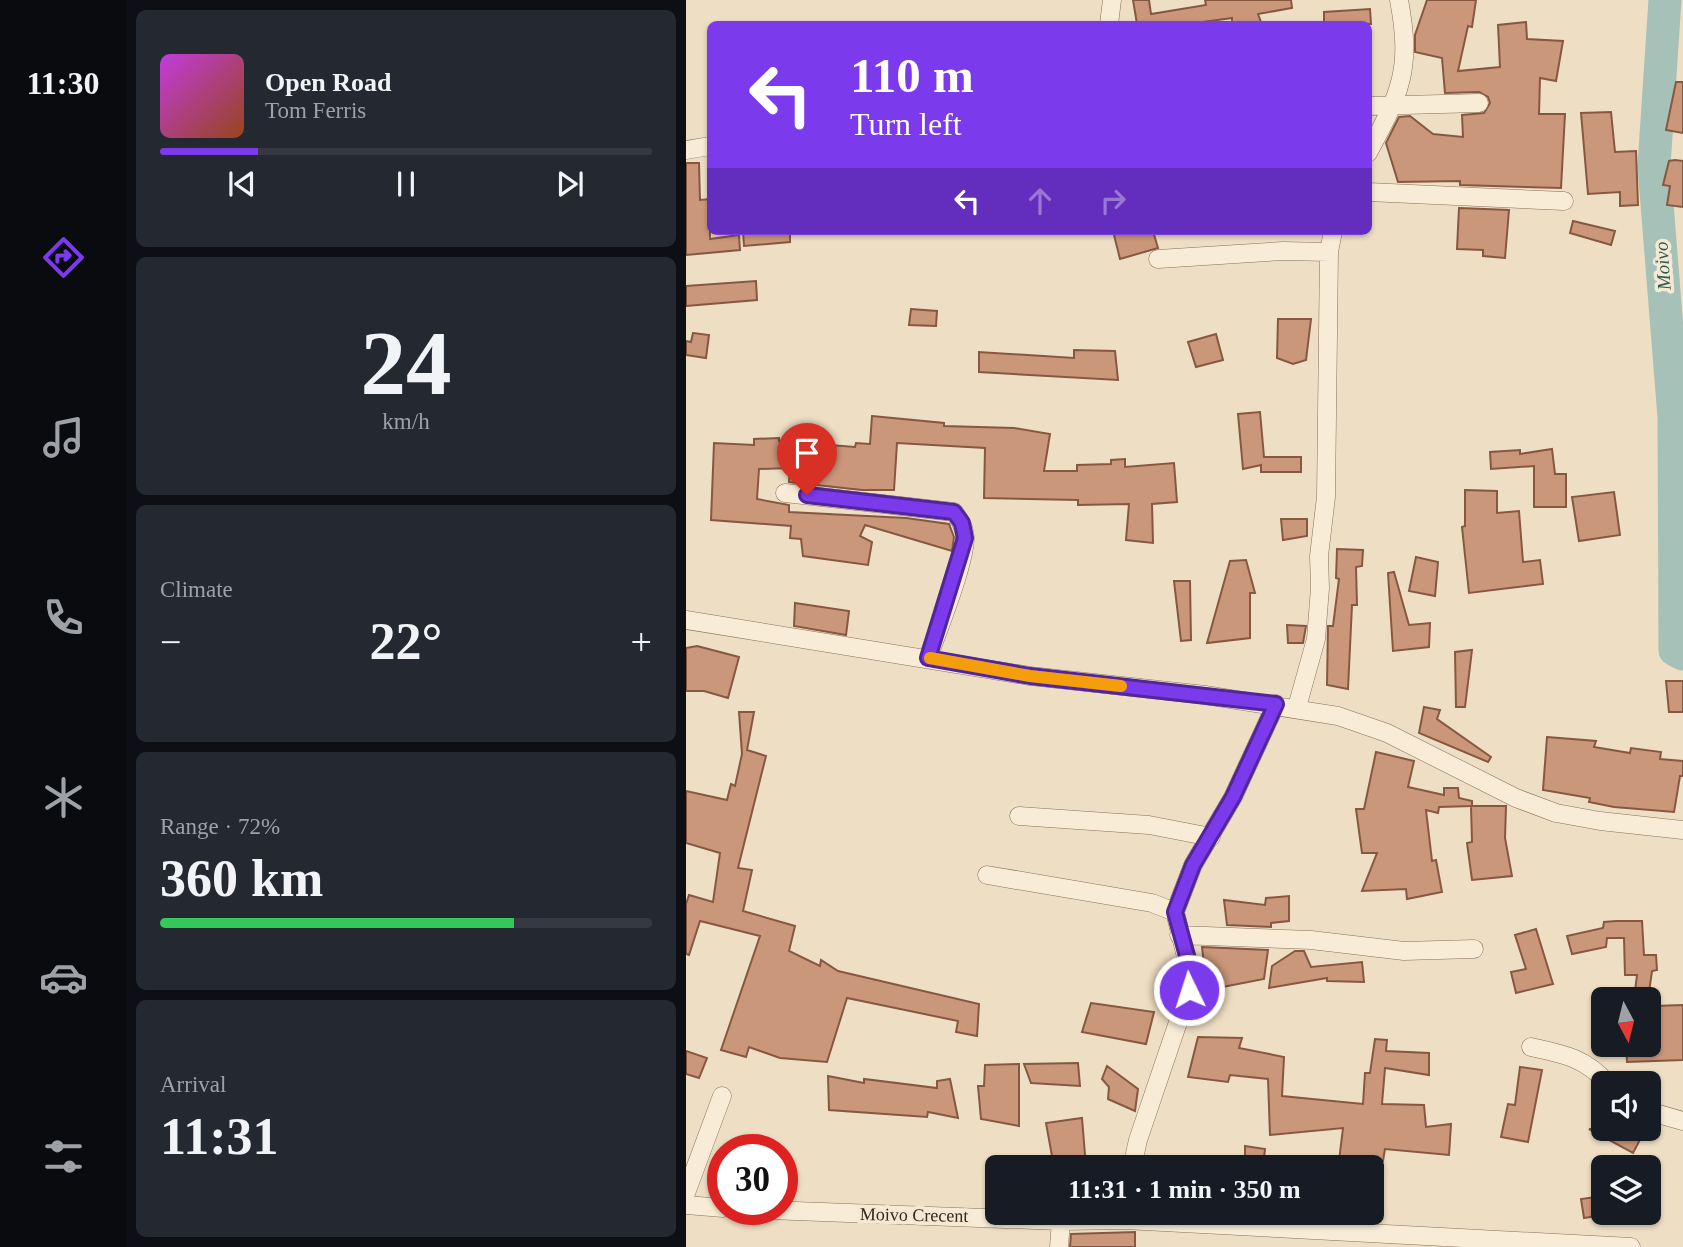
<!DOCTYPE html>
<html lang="en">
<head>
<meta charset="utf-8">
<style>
	:root { --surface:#171b24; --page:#242831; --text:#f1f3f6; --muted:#9ea1a6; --line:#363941; --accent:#7c3aed }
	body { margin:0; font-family:"Times New Roman",serif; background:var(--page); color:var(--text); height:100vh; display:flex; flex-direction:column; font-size:26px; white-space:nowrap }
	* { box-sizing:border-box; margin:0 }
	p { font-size:23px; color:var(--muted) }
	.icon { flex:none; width:38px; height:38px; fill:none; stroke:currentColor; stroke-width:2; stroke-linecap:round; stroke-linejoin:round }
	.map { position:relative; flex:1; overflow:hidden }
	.drawer { display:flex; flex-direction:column; gap:10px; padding:10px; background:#0d0f14; width:560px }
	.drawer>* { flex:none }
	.guide { position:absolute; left:21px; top:21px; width:665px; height:214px; border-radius:10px; box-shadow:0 2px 5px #0004; background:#7c3aed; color:#fff; overflow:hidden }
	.needle { width:46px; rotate:173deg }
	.controls { position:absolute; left:905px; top:987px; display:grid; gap:14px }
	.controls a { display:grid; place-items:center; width:70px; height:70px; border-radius:10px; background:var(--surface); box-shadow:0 2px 5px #0004; font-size:35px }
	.speed { position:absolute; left:21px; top:1134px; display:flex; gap:14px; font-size:35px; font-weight:700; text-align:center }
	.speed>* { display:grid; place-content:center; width:91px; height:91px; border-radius:50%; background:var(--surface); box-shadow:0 2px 5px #0004; line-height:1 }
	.speed .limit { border:10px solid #d22; background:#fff; color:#111 }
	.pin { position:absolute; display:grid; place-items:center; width:60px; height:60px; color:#fff; margin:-72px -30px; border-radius:50% 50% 50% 0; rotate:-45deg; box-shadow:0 0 7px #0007 }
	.pin .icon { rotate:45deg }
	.me { position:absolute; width:77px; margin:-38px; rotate:356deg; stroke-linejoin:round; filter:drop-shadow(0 0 5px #0008) }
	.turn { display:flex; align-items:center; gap:24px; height:147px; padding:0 28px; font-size:32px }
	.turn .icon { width:91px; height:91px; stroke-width:2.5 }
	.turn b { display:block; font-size:49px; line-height:60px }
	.lanes { display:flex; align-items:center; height:66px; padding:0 28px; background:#0003; justify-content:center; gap:35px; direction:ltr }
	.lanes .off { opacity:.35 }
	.big { font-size:52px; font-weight:700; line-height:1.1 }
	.drawer .card { flex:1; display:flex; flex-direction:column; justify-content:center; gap:10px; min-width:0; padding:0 24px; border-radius:10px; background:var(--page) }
	.drawer .dial { align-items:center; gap:0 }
	.dial b { font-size:91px; line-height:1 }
	.song { display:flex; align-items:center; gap:21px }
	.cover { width:84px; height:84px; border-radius:10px; background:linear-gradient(135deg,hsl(290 70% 55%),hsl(20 70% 35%)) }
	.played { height:7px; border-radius:4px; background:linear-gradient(90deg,var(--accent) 20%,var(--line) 20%) }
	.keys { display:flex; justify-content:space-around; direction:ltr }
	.heat { display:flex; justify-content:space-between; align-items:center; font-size:38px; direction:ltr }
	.charge { height:10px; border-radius:5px; background:linear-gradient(90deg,#34c759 72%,var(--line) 0) }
	.trip { position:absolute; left:299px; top:1155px; width:399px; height:70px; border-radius:10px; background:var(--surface); box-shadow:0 2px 5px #0004; font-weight:700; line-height:70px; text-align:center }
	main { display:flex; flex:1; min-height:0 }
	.menu { display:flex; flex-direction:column; width:126px; justify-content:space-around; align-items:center; background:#090b0e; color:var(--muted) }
	.menu .icon { width:49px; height:49px }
	.menu .current { color:var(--accent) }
	.menu b { font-size:32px; color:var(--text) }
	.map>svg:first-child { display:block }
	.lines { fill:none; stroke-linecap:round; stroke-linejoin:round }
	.river { stroke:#a6c1b7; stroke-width:33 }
	.building { fill:#cb977a; stroke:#875840; stroke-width:2 }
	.street-casing { stroke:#88705a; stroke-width:19 }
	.street { stroke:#f8ecd7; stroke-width:18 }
	.route-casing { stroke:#51269a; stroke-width:18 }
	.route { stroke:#7c3aed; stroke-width:12 }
	.slow { stroke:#f59e0b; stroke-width:12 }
	.labels { text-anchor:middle; stroke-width:7; stroke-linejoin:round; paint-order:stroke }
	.street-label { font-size:18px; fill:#38291e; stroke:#f5e9d3 }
	.water-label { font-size:19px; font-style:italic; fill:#2e5852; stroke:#f5e9d3 }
</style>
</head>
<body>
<main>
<nav class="menu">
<b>11:30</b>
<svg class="icon current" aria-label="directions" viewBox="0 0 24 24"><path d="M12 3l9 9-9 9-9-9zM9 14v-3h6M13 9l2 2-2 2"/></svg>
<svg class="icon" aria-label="music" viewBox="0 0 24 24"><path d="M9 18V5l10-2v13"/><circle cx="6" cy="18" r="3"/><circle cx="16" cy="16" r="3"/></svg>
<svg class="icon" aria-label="phone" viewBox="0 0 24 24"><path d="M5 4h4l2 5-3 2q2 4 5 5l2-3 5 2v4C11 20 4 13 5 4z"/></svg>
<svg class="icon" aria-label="climate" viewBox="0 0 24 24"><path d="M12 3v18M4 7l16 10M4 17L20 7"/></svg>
<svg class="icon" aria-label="car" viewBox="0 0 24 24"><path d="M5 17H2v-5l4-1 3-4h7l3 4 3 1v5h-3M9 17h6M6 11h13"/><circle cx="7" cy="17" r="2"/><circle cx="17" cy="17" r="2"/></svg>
<svg class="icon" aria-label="filters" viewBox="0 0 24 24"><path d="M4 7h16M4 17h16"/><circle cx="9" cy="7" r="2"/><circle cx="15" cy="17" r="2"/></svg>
</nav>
<section class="drawer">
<div class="card">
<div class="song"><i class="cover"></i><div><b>Open Road</b><p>Tom Ferris</p></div></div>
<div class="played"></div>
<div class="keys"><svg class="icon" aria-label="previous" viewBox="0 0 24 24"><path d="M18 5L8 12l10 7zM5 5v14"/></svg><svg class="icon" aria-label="pause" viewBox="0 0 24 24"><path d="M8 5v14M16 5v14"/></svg><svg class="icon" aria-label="next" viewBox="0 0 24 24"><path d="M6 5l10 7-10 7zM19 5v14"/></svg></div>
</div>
<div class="card dial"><b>24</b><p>km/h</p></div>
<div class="card"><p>Climate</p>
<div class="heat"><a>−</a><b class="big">22°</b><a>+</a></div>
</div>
<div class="card"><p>Range · 72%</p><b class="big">360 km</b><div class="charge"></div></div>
<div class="card"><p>Arrival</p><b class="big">11:31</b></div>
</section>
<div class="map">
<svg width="997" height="1247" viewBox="0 0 997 1247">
	<rect width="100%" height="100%" fill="#eedec4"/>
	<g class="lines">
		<!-- river -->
		<path class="river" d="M979 0 968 166 988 417 989 650 997 654"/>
	</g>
	<!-- building -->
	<path class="building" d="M447 0H463L465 14 520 5 519 0H605L606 8 572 14 575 22 546 23V18L503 24H451Z
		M741 0H790L786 27 782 26 772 71 814 67 812 25 840 22 841 39 877 41 870 81 854 78 853 114H879L875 188 774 185V181L712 182 700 143 713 117 724 116 747 134 777 137 776 115 798 113 804 103 802 97 793 92 759 93 756 58 729 52V35Z
		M684 9 685 24 638 23V12Z
		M990 82H997V133L980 130Z
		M925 112 929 152 950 151 952 205 934 206V192L902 194 895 113Z
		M989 160 997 161V207L981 205 984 186 977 185 983 161Z
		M0 163H13L14 200 24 199V239L53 235 54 250 0 255Z
		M773 208 823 210 819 258 797 256V250L771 249Z
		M887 221 929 231 925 245 884 233Z
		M57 231H104V242L58 246Z
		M427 231H467L472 248 434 259Z
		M70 281 71 300 0 306V286Z
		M225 309 251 311 250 326 223 325Z
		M592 319H625L620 360 607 364 591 358Z
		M7 333 23 335 20 358 0 355V341L5 342Z
		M530 334 537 360 510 367 502 342Z
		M388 350 429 351 432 380 293 372V352L388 358Z
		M574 412 578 457H615V472H575V465L557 469 552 414Z
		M186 416 258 423V426L328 428 364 434 358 471H391V465L425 464V460L439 459V467L488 463 491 502 466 504 467 543 440 540 443 504 392 505V500L298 498 299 448 211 443 208 490H176L103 482 104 468 73 469 71 499 103 505V512L220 518 263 524 268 537 266 551 179 525 174 536 186 542 182 565 117 556 115 539 104 538 105 526 25 520 28 443 68 445V439L93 438V441L169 447 170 443 184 444Z
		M866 449 869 474H880V507H848V466L805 469 804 452 834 450V454Z
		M779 490 811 491V513L833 511 837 562 854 560 857 584 783 593 776 527 779 526Z
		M928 492 934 535 893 541 886 497Z
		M595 519H621V536L597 540Z
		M651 549 677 550 676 566 670 567 671 605H666L662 689 641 685 642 626H647L653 579 650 578Z
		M730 557 752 562 749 596 723 591Z
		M560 560 569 593H564V638L521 643 544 561Z
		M708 572 723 625 744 623 743 647 707 651 702 573Z
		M488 581H504L505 640 495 641Z
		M109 603 163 611 160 635 108 626Z
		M601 625 620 626 617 643H602Z
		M11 646 53 657 42 698 18 691H0V648Z
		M786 650 779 707H770L769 652Z
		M980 681H997V712H983Z
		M738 707 754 710 751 719 805 757 802 762 733 733Z
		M53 712H68L61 750 80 756 52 868 66 870 57 911 109 926 103 951 134 966 135 960 152 971 293 1004 291 1036 270 1032 272 1021 161 998 141 1062 94 1058 63 1047 60 1057 35 1050 74 936 14 921 3 955 0 954V904L3 895 27 902 34 853 0 843V791L41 800 45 784 49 786 56 754Z
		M861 737 910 741 908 747 944 753 945 748 975 752 974 759 997 761V776H994L988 812 928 807 903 802 904 798 857 790Z
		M690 752 728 761 722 787 758 795V788H772L773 798 786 801V806L753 807 752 813 740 810 746 861 750 860 756 892 721 899 720 889 676 891 691 853H676L670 809H678Z
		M785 806H820L819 838 826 876 786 880 781 843 786 842Z
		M603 896V921L585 923V927L541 925 538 900 579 905 580 898Z
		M930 921H956L958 955H970L971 970 966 971 962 999H948L951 975H939L938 938H921L920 947 886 954 881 936 917 928 918 922Z
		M850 929 867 984 830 993 825 972 840 969 829 935Z
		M516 947 582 950 578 979 521 990Z
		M609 951H618L625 967 676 962 678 982 641 981V978L583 988 586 966Z
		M405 1003 468 1012 460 1044 396 1032Z
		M997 1005V1060L941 1062 940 1045H971L969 1006Z
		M512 1037 556 1038 553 1048 598 1057 596 1096 677 1104 679 1073H684L689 1039 701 1040 700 1051 743 1053V1075L699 1068 696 1104 738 1105 740 1127 765 1124 763 1155 699 1149 697 1161 668 1157 667 1163 653 1161 657 1128 584 1135 582 1079 544 1075 542 1082 502 1077Z
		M0 1051 21 1058 13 1078 0 1074Z
		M392 1063 394 1086 345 1083 338 1064Z
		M333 1064V1126L295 1119 292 1086H298L299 1065Z
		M421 1066 452 1089 449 1111 422 1099 423 1087 416 1079Z
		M834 1067 856 1070 842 1142 815 1137 822 1104 829 1105Z
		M142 1076 178 1083V1079L251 1088V1081L264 1079 272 1118 242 1112 241 1117 143 1110Z
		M396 1118 400 1167H368L360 1123Z
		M903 1129H943L956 1136 947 1153Z
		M559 1146 579 1149 577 1167 559 1161Z
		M917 1196V1215L898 1218 895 1199Z
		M449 1232V1247H384L385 1234Z"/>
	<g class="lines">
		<!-- street casing -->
		<g class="street-casing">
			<path id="street" d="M423 24 426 0
				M682 106 793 103
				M0 150 24 146
				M682 153C715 92 726 69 713 0
				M682 192 878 201
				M472 259 597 251 643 252
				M99 493 268 512C274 520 278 526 279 537 279 564 252 630 242 658
				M0 620 344 676 519 695 652 716 701 733 830 798 870 813 914 821 997 830
				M611 707 630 639 634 588 633 556 640 497 643 252 647 231
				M333 816 463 825 525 837
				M301 875 466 903 489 912
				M493 935 625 940 718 951 788 949
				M845 1047C877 1054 900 1058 921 1083
				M962 1111 997 1121
				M446 1167 452 1140 506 981 489 912 507 865 547 797 590 704
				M0 1193 36 1096
				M0 1205 37 1208
				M57 1209 375 1221 439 1220 945 1247
				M373 1247 375 1221"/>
		</g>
		<!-- street -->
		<use href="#street" class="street"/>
	</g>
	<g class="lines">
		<!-- route casing -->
		<g class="route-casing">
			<path id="route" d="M121 495 268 512 276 523 279 538 242 658 344 676 590 704 547 797 507 865 489 912 506 974 503 990"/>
		</g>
		<!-- route -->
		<use href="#route" class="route"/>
		<!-- slow -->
		<path class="slow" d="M244 658 344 676 435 686"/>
	</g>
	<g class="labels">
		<!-- street labels -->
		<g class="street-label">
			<text transform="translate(228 1215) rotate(1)" y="6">Moivo Crecent</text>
		</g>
		<!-- water labels -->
		<g class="water-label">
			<text transform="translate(976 266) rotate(-94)" y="7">Moivo</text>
		</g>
	</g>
</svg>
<div class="controls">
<a><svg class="needle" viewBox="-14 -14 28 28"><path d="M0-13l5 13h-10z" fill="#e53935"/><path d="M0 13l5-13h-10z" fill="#9ea1a6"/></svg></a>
<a><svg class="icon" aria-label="sound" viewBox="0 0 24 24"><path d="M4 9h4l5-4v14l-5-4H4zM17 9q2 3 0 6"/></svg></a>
<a><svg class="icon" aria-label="layers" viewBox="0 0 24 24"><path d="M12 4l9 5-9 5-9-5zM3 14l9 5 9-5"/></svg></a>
</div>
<div class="speed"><div class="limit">30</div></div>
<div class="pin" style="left:121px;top:495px;background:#d93025"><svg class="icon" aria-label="arrive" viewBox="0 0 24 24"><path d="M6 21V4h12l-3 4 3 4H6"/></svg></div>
<svg class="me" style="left:503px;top:990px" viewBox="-20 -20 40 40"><circle r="17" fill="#7c3aed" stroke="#fff" stroke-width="3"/><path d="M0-11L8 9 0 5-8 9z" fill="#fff"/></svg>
<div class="trip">11:31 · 1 min · 350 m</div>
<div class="guide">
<div class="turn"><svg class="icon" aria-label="left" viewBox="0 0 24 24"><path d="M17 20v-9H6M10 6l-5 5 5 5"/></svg><div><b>110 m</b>Turn left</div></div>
<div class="lanes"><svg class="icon" aria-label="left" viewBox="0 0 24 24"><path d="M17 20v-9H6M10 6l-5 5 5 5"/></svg><svg class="icon off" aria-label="ahead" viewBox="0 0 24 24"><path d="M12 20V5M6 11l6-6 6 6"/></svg><svg class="icon off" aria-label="right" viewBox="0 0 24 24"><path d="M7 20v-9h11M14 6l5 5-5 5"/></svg></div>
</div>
</div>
</main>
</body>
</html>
